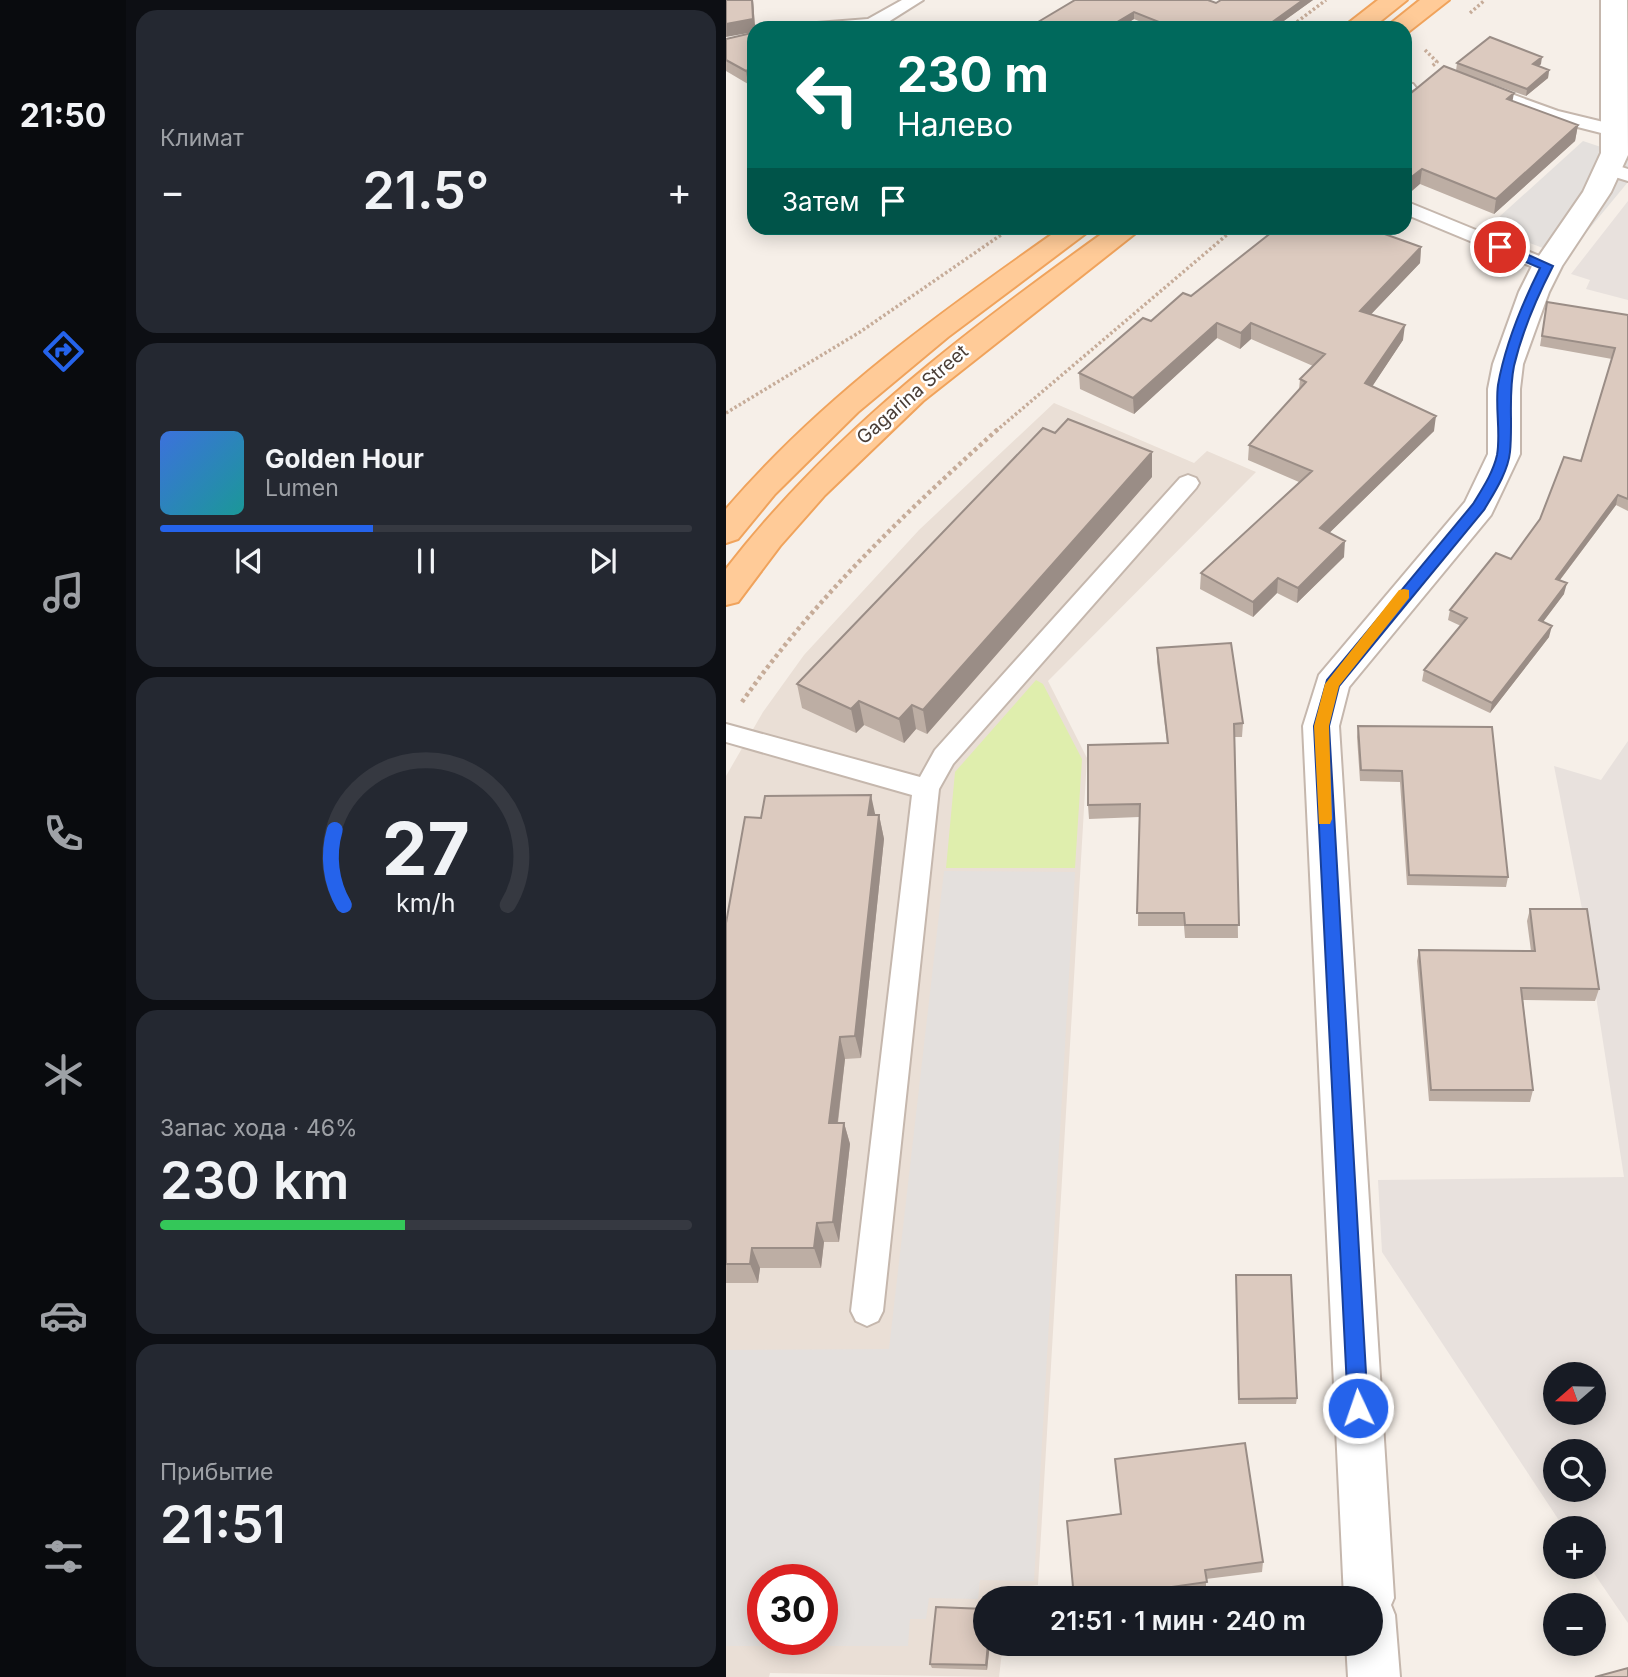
<!DOCTYPE html>
<html lang="ru">
<head>
<meta charset="utf-8">
<style>
	:root { --surface:#171b24; --page:#242831; --text:#f1f3f6; --muted:#9ea1a6; --line:#363941; --accent:#2563eb }
	body { margin:0; font-family:Inter,sans-serif; background:var(--page); color:var(--text); height:100vh; display:flex; flex-direction:column; font-size:26px; white-space:nowrap }
	* { box-sizing:border-box; margin:0 }
	p { font-size:23px; color:var(--muted) }
	.icon { flex:none; width:38px; height:38px; fill:none; stroke:currentColor; stroke-width:2; stroke-linecap:round; stroke-linejoin:round }
	.map { position:relative; flex:1; overflow:hidden }
	.details { display:flex; flex-direction:column; gap:10px; padding:10px; background:#0d0f14; width:600px }
	.details>* { flex:none }
	.hud { position:absolute; left:21px; top:21px; width:665px; height:214px; border-radius:21px; box-shadow:0 4px 18px #0003; background:#00695c; color:#fff; overflow:hidden }
	.needle { width:46px; rotate:250deg }
	.controls { position:absolute; left:817px; top:1362px; display:grid; gap:14px }
	.controls a { display:grid; place-items:center; width:63px; height:63px; border-radius:50%; background:var(--surface); box-shadow:0 4px 18px #0003; font-size:35px }
	.speed { position:absolute; left:21px; top:1564px; display:flex; gap:14px; font-size:35px; font-weight:700; text-align:center }
	.speed>* { display:grid; place-content:center; width:91px; height:91px; border-radius:50%; background:var(--surface); box-shadow:0 4px 18px #0003; line-height:1 }
	.speed .limit { border:10px solid #d22; background:#fff; color:#111 }
	.pin { position:absolute; display:grid; place-items:center; width:60px; height:60px; color:#fff; margin:-30px; border:4px solid #fff; border-radius:50%; box-shadow:0 2px 7px #0007 }
	.me { position:absolute; width:77px; margin:-38px; rotate:357deg; stroke-linejoin:round; filter:drop-shadow(0 0 5px #0008) }
	.turn { display:flex; align-items:center; gap:24px; height:147px; padding:0 35px; font-size:32px }
	.turn .icon { width:91px; height:91px; stroke-width:2.5 }
	.turn b { display:block; font-size:49px; line-height:60px }
	.then { display:flex; align-items:center; height:66px; padding:0 35px; background:#0003; gap:14px; font-size:26px }
	.big { font-size:52px; font-weight:600; line-height:1.1 }
	.details .card { flex:1; display:flex; flex-direction:column; justify-content:center; gap:10px; min-width:0; padding:0 24px; border-radius:21px; background:var(--page) }
	.details .dial { align-items:center; gap:0 }
	.dial svg { height:182px; overflow:visible; fill:none; stroke:var(--line); stroke-width:7; stroke-linecap:round; text-anchor:middle }
	.dial text { fill:var(--text); stroke:none }
	.song { display:flex; align-items:center; gap:21px }
	.cover { width:84px; height:84px; border-radius:10px; background:linear-gradient(135deg,hsl(220 70% 55%),hsl(180 70% 35%)) }
	.played { height:7px; border-radius:4px; background:linear-gradient(90deg,var(--accent) 40%,var(--line) 40%) }
	.keys { display:flex; justify-content:space-around; direction:ltr }
	.heat { display:flex; justify-content:space-between; align-items:center; font-size:38px; direction:ltr }
	.charge { height:10px; border-radius:5px; background:linear-gradient(90deg,#34c759 46%,var(--line) 0) }
	.trip { position:absolute; left:247px; top:1586px; width:410px; height:70px; border-radius:35px; background:var(--surface); box-shadow:0 4px 18px #0003; font-weight:600; line-height:70px; text-align:center }
	main { display:flex; flex:1; min-height:0 }
	.tabs { display:flex; flex-direction:column; width:126px; justify-content:space-around; align-items:center; background:#090b0e; color:var(--muted) }
	.tabs .icon { width:49px; height:49px }
	.tabs .selected { color:var(--accent) }
	.tabs b { font-size:32px; color:var(--text) }
	.map>svg:first-child { display:block }
	.residential { fill:#eadfd6; fill-rule:evenodd }
	.industrial { fill:#e8e1dd; fill-rule:evenodd }
	.green { fill:#dfeead }
	.parking { fill:#e4e0dd; fill-rule:evenodd }
	.lines { fill:none; stroke-linecap:round; stroke-linejoin:round }
	.lane-casing { stroke:#c5b7ad; stroke-width:4 }
	.street-casing { stroke:#c5b7ad; stroke-width:4 }
	.primary-casing { stroke:#f0a35c; stroke-width:4 }
	.path-far1 { stroke:#c6ac99; stroke-width:3.5; stroke-dasharray:2.5 2.5; stroke-linecap:butt }
	.path { stroke:#c6ac99; stroke-width:4.5; stroke-dasharray:3.5 3.5; stroke-linecap:butt }
	.lane { fill:#fff; fill-rule:evenodd }
	.street { fill:#fff; fill-rule:evenodd }
	.primary { fill:#ffcb98; fill-rule:evenodd }
	.wall { fill:#bdaea4 }
	.shaded-wall { fill:#9a8d86 }
	.building { fill:#dccabf; stroke:#9a8d86; stroke-width:2 }
	.route { fill:#2563eb; stroke:#184099; stroke-width:2 }
	.slow { fill:#f59e0b }
	.labels { text-anchor:middle; stroke-width:5; stroke-linejoin:round; paint-order:stroke }
	.street-label { font-size:19px; fill:#4a3e36; stroke:#fff }
</style>
</head>
<body>
<main>
<nav class="tabs">
<b>21:50</b>
<svg class="icon selected" aria-label="directions" viewBox="0 0 24 24"><path d="M12 3l9 9-9 9-9-9zM9 14v-3h6M13 9l2 2-2 2"/></svg>
<svg class="icon" aria-label="music" viewBox="0 0 24 24"><path d="M9 18V5l10-2v13"/><circle cx="6" cy="18" r="3"/><circle cx="16" cy="16" r="3"/></svg>
<svg class="icon" aria-label="phone" viewBox="0 0 24 24"><path d="M5 4h4l2 5-3 2q2 4 5 5l2-3 5 2v4C11 20 4 13 5 4z"/></svg>
<svg class="icon" aria-label="climate" viewBox="0 0 24 24"><path d="M12 3v18M4 7l16 10M4 17L20 7"/></svg>
<svg class="icon" aria-label="car" viewBox="0 0 24 24"><path d="M5 17H2v-5l4-1 3-4h7l3 4 3 1v5h-3M9 17h6M6 11h13"/><circle cx="7" cy="17" r="2"/><circle cx="17" cy="17" r="2"/></svg>
<svg class="icon" aria-label="filters" viewBox="0 0 24 24"><path d="M4 7h16M4 17h16"/><circle cx="9" cy="7" r="2"/><circle cx="15" cy="17" r="2"/></svg>
</nav>
<section class="details">
<div class="card"><p>Климат</p>
<div class="heat"><a>−</a><b class="big">21.5°</b><a>+</a></div>
</div>
<div class="card">
<div class="song"><i class="cover"></i><div><b>Golden Hour</b><p>Lumen</p></div></div>
<div class="played"></div>
<div class="keys"><svg class="icon" aria-label="previous" viewBox="0 0 24 24"><path d="M18 5L8 12l10 7zM5 5v14"/></svg><svg class="icon" aria-label="pause" viewBox="0 0 24 24"><path d="M8 5v14M16 5v14"/></svg><svg class="icon" aria-label="next" viewBox="0 0 24 24"><path d="M6 5l10 7-10 7zM19 5v14"/></svg></div>
</div>
<div class="card dial"><svg viewBox="0 0 100 80">
<path d="M14 69A42 42 0 1 1 86 69"/>
<path d="M14 69A42 42 0 0 1 10 36" stroke="#2563eb"/>
<text x="50" y="56" font-size="32" font-weight="700">27</text>
<text x="50" y="72" font-size="11">km/h</text>
</svg></div>
<div class="card"><p>Запас хода · 46%</p><b class="big">230 km</b><div class="charge"></div></div>
<div class="card"><p>Прибытие</p><b class="big">21:51</b></div>
</section>
<div class="map">
<svg width="902" height="1677" viewBox="0 0 902 1677">
	<rect width="100%" height="100%" fill="#f6efe8"/>
	<!-- residential -->
	<path class="residential" d="M328 403 468 463 481 451 530 472 322 681 361 758 312 1585 284 1588 282 1598H259V1643H277L273 1677 44 1673 43 1677H0V776L37 712 78 655 193 530ZM37 1580H96V1640H37Z"/>
	<!-- industrial -->
	<path class="industrial" d="M902 201V300L860 289 864 280 845 274Z
		M902 741V1623L863 1566H868V1528H838L656 1252 652 1180 898 1177 858 919 828 766 875 780ZM830 1374H868V1412H830ZM830 1451H868V1489H830Z"/>
	<!-- green -->
	<path class="green" d="M310 680 317 684 356 759 349 868H220L229 772Z"/>
	<!-- parking -->
	<path class="parking" d="M857 141 902 156V182L840 257 762 227Z
		M218 871 349 872 308 1581 254 1580 252 1599 203 1598 200 1619H184L182 1646H0V1350L163 1349ZM37 1580H96V1640H37Z"/>
	<g class="lines">
		<!-- lane casing -->
		<g class="lane-casing">
			<path id="lane" d="M176 0H197L159 24 164 28H82L91 23 142 19Z
				M679 83 687 84 690 88 679 94Z
				M755 83 832 111 898 127 900 131 891 137 820 119 749 92 746 88Z
				M883 163 902 169V181L876 173 874 169 876 165Z
				M679 201 828 262 831 266 821 272 814 270 679 214Z
				M462 475 470 478 473 483 470 488 227 764 213 789 157 1311 152 1321 141 1326 130 1321 125 1311 186 795 0 742V724L194 777 209 750 454 478Z"/>
		</g>
		<!-- street casing -->
		<g class="street-casing">
			<path id="street" d="M875 0H901L902 155 885 192 836 266 823 292 797 364 794 389V454L765 515 623 687 613 726 668 1598 665 1605 669 1615 674 1677H622L620 1643H644V1598H618L577 726 593 675 739 502 762 454V389L767 364 793 292 806 266 857 192 875 153Z"/>
		</g>
		<!-- primary casing -->
		<g class="primary-casing">
			<path id="primary" d="M652 0H681L646 28H616Z
				M694 0H723L681 33 679 28H659Z
				M335 228H367L222 337 132 412 49 494 12 539 0 543V509C96 397 215 312 335 228Z
				M384 228H416L197 401 99 495 54 546 12 602 0 605V569C107 431 244 328 384 228Z"/>
		</g>
		<!-- path-far1 -->
		<path class="path-far1" d="M744 13 759 0
			M563 28 600 0
			M699 50 711 62 705 67
			M0 413 134 332 285 228
			M270 431 509 228"/>
		<!-- path -->
		<path class="path" d="M16 702C88 599 179 513 272 429"/>
		<!-- lane -->
		<use href="#lane" class="lane"/>
		<!-- street -->
		<use href="#street" class="street"/>
		<!-- primary -->
		<use href="#primary" class="primary"/>
	</g>
	<!-- wall -->
	<path class="wall" d="M27 0 29 26 28 28V81L22 84 0 71V39L26 33Z
		M349 0 490 3 587 0 548 28H429L408 19 394 28H307V25Z
		M731 63 815 64 813 66 823 70 822 78 800 96 730 71Z
		M679 98 787 101 852 125 849 141 768 214 694 184Z
		M543 228H642L695 247 694 263 645 314 677 340 646 386 708 431 603 533 618 557 571 603 551 593 527 617 474 589 475 573 573 482 522 460 523 445 573 390 574 379 587 366 525 339 514 349 491 338 408 414 354 389 353 373 425 321 465 296 543 234Z
		M821 302 902 315V511L890 505 834 580 838 594 817 622 823 637 764 713 696 681 698 670 735 626 722 620 724 610 785 559 855 461 886 359 814 346Z
		M426 477 201 734 190 729 178 743 138 725 130 733 76 708 71 684Z
		M431 648 517 723 516 737H509L512 938H459L458 926H412L413 817 363 819 362 805 441 743 431 662Z
		M632 726 782 877 780 887 681 885 674 782 634 781 631 737Z
		M149 815H153L158 839 135 1058 119 1059 112 1123H118L124 1144 113 1242H98L95 1268H34L32 1283H0V923Z
		M804 909 873 989 869 1001 797 1000 807 1090 804 1102 703 1101 691 961 693 950 805 951 801 921Z
		M510 1281 571 1398 570 1404H512Z
		M341 1521 537 1562 536 1572 480 1579V1591L432 1598H348Z
		M259 1643H264L261 1670 206 1668 204 1664Z
		M353 1643H372L353 1646Z"/>
	<!-- shaded-wall -->
	<path class="shaded-wall" d="M26 0H27L29 28 28 32 0 37V24Z
		M577 0H587L548 28H538Z
		M408 12V19L394 28H381Z
		M816 57 815 64 806 72 807 64Z
		M28 67V81L22 84 20 71Z
		M823 70 822 78 800 96 801 89Z
		M788 93 785 109 781 99Z
		M852 125 849 141 768 214 770 199Z
		M696 169 694 184 679 197V182Z
		M695 247 694 263 633 327 634 311Z
		M491 323V338L408 414 407 398Z
		M525 323V339L514 349 515 333Z
		M679 325 677 340 638 399 639 383Z
		M710 416 708 431 592 544 594 528Z
		M426 452V477L201 734 197 710Z
		M892 495 890 505 827 589 830 579Z
		M619 541 618 557 571 603 572 588Z
		M552 578 551 593 527 617V602Z
		M841 583 838 594 810 631 813 620Z
		M826 626 823 637 764 713 766 703Z
		M133 701 138 725 130 733 125 709Z
		M186 705 190 729 178 743 173 719Z
		M145 795 150 818 142 815Z
		M153 815 158 839 135 1058 129 1036Z
		M114 1037 119 1059 109 1144 103 1123Z
		M118 1123 124 1144 113 1242 107 1222Z
		M91 1223 98 1242 95 1268 88 1248Z
		M26 1248 34 1268 32 1283 24 1264Z
		M262 1643H264L261 1670 260 1665Z"/>
	<!-- building -->
	<path class="building" d="M0 0H26L27 19 0 24Z
		M349 0H482L490 3 495 0H577L538 28H448L408 12 381 28H314L307 25Z
		M28 25 33 28H28V67L20 71 0 60V39L26 33Z
		M764 37 816 57 807 64 823 70 801 89 731 63Z
		M718 66 788 93 781 99 852 125 770 199 696 169 679 182V98Z
		M551 228H642L695 247 634 311 679 325 639 383 710 416 594 528 619 541 572 588 552 578 527 602 475 573 586 471 523 445 580 382 574 379 599 354 525 323 515 333 491 323 407 398 353 373 417 318 425 321 457 293 465 296Z
		M821 302 902 315V499L892 495 830 579 841 583 813 620 826 626 766 703 698 670 741 618 724 610 770 553 785 559 814 519 838 457 855 461 889 348 816 336Z
		M342 419 426 452 197 710 186 705 173 719 133 701 125 709 71 684 317 428 329 433Z
		M505 643 517 723 508 724 513 925H459L458 913H411L414 804 362 805V745L442 743 431 648Z
		M632 726 766 727 782 877 683 875 676 771 635 770Z
		M145 795 142 815H153L129 1036 114 1037 103 1123H118L107 1222 91 1223 88 1248H26L24 1264H0V923L19 817 35 818 39 796Z
		M804 909H861L873 989 795 988 807 1090H705L693 950 809 951Z
		M510 1275H565L571 1398 513 1399Z
		M519 1443 537 1562 479 1570 481 1582 410 1592 411 1598H348L341 1521 395 1514 389 1459Z
		M210 1607 259 1609V1643H262L260 1665 204 1664Z
		M902 1668V1677H869Z"/>
	<!-- route -->
	<path class="route" d="M769 244H778L827 266C811 297 796 332 788 366 782 395 787 423 784 452 782 472 768 493 758 510L613 686 603 726 642 1408 639 1414 632 1417 625 1414 622 1408 588 726 601 680 747 504C756 489 767 473 771 455 775 433 769 408 772 385 779 345 796 304 814 268L769 249Z"/>
	<!-- slow -->
	<path class="slow" d="M678 589 683 590V598L613 686 603 726 606 819 604 824H593L588 726 599 684 673 590Z"/>
	<g class="labels">
		<!-- street labels -->
		<g class="street-label">
			<text transform="translate(186 394) rotate(-41)" y="7">Gagarina Street</text>
		</g>
	</g>
</svg>
<div class="controls">
<a><svg class="needle" viewBox="-14 -14 28 28"><path d="M0-13l5 13h-10z" fill="#e53935"/><path d="M0 13l5-13h-10z" fill="#9ea1a6"/></svg></a>
<a><svg class="icon" aria-label="search" viewBox="0 0 24 24"><circle cx="10" cy="10" r="6"/><path d="M15 15l6 6"/></svg></a>
<a>+</a>
<a>−</a>
</div>
<div class="speed"><div class="limit">30</div></div>
<div class="pin" style="left:774px;top:247px;background:#d93025"><svg class="icon" aria-label="arrive" viewBox="0 0 24 24"><path d="M6 21V4h12l-3 4 3 4H6"/></svg></div>
<svg class="me" style="left:632px;top:1408px" viewBox="-20 -20 40 40"><circle r="17" fill="#2563eb" stroke="#fff" stroke-width="3"/><path d="M0-11L8 9 0 5-8 9z" fill="#fff"/></svg>
<div class="trip">21:51 · 1 мин · 240 m</div>
<div class="hud">
<div class="turn"><svg class="icon" aria-label="left" viewBox="0 0 24 24"><path d="M17 20v-9H6M10 6l-5 5 5 5"/></svg><div><b>230 m</b>Налево</div></div>
<div class="then">Затем<svg class="icon" aria-label="arrive" viewBox="0 0 24 24"><path d="M6 21V4h12l-3 4 3 4H6"/></svg></div>
</div>
</div>
</main>
</body>
</html>
